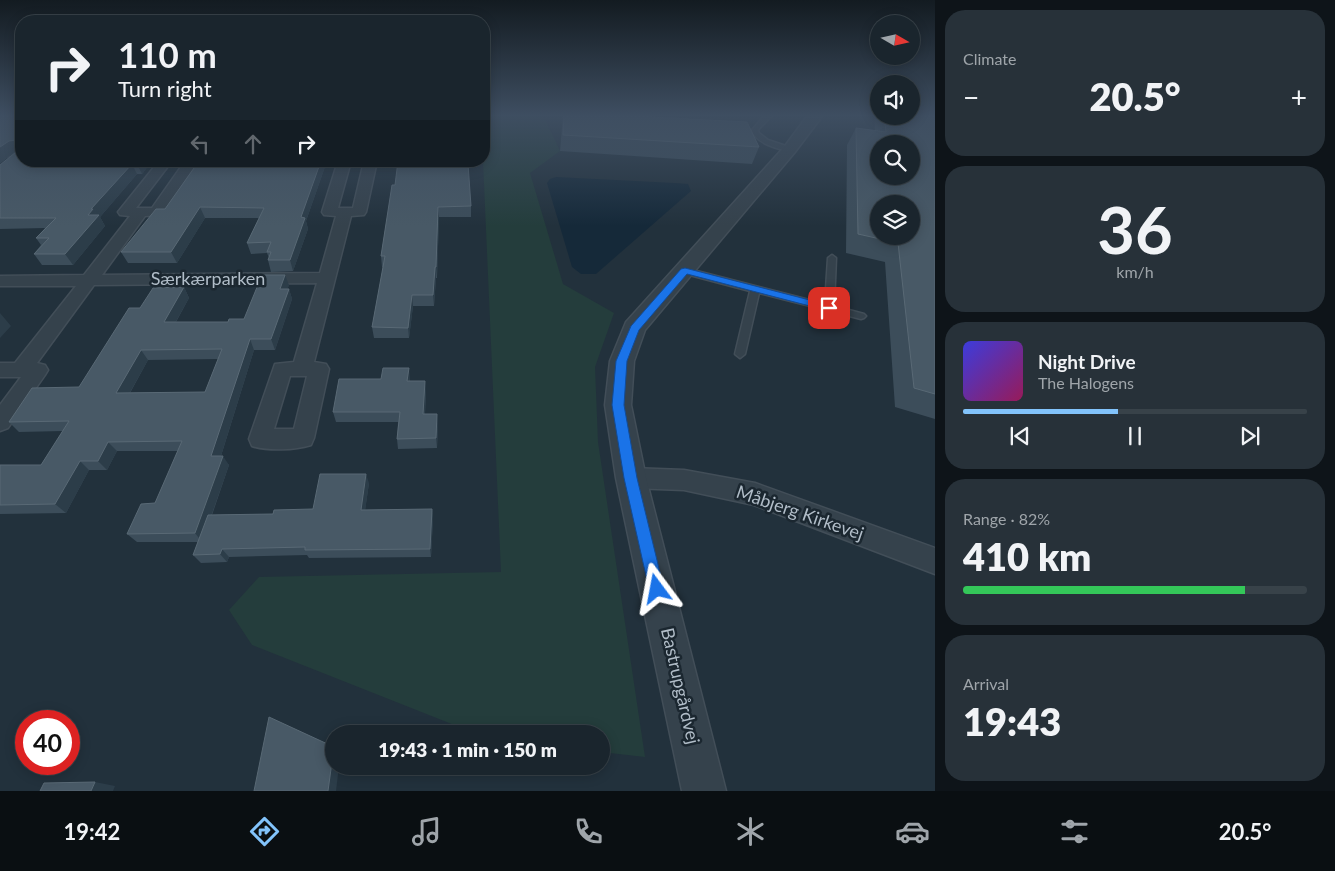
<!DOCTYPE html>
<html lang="en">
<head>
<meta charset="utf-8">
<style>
	:root { --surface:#1a252d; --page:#273139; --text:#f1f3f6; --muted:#9fa5aa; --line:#384249; --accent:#82c3fb }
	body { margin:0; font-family:Lato,sans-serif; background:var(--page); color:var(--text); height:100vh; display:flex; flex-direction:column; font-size:19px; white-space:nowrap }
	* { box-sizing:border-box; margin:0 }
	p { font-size:16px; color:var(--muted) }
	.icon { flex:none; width:28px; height:28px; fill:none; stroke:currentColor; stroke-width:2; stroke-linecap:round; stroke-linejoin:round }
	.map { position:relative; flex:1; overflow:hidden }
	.sheet { display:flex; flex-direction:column; gap:10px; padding:10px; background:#0e1419; width:400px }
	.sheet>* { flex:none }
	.hud { position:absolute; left:15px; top:15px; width:475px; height:152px; border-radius:20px; box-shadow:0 2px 12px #0003,0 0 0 1px var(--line); background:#1a252d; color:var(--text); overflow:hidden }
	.needle { width:32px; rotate:99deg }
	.buttons { position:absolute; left:870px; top:15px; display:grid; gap:10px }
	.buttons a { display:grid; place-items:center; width:50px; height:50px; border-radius:50%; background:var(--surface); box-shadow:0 2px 12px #0003,0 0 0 1px var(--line); font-size:25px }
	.speed { position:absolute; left:15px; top:710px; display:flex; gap:10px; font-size:25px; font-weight:700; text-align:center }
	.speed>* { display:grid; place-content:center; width:65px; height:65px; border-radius:50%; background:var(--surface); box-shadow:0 2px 12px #0003,0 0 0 1px var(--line); line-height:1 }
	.speed .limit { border:8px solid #d22; background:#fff; color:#111 }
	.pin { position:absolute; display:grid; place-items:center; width:42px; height:42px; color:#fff; margin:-21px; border-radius:10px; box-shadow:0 2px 8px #0006 }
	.me { position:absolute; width:55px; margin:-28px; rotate:347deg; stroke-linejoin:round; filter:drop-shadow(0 0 4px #0008) }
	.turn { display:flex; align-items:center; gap:18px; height:105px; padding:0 20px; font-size:22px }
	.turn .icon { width:65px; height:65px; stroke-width:2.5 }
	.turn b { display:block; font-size:35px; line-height:42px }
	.lanes { display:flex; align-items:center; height:48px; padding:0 20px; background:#0003; justify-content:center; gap:25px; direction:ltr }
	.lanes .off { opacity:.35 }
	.big { font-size:38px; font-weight:800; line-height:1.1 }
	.sheet .widget { flex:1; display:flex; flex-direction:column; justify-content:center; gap:8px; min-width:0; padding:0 18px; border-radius:20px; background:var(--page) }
	.sheet .dial { align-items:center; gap:0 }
	.dial b { font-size:65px; line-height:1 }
	.song { display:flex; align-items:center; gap:15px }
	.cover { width:60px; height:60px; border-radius:8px; background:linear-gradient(135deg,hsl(240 70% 55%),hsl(330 70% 35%)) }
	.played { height:5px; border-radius:2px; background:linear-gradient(90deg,var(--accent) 45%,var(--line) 45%) }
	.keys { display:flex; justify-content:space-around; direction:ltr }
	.heat { display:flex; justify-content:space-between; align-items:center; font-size:28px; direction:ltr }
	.charge { height:8px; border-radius:4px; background:linear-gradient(90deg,#34c759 82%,var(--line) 0) }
	.trip { position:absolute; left:325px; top:725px; width:285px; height:50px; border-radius:25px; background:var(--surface); box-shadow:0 2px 12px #0003,0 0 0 1px var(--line); font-weight:800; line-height:50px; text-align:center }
	.menu { display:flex; height:80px; justify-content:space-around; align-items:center; background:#0a0f12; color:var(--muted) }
	.menu .icon { width:35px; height:35px }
	.menu .active { color:var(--accent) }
	.menu b { font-size:22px; color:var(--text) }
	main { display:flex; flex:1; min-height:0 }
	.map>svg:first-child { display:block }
	.green { fill:#243d3c }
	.water { fill:#152939 }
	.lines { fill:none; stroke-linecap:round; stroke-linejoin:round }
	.service-casing { stroke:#424e58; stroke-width:3 }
	.minor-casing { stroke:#424e58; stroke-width:3 }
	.tertiary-casing { stroke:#424e58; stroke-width:3 }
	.service { fill:#35424c; fill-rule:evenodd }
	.minor { fill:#35424c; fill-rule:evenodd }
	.tertiary { fill:#35424c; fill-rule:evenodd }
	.wall { fill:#3c4d5a; fill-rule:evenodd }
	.shaded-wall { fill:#2c3d49 }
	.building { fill:#485966; stroke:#596975; fill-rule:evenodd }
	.route { fill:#1a73e8; stroke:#114b97 }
	.labels { text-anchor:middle; stroke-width:5; stroke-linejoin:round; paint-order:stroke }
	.street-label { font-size:18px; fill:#b1bdc8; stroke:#1b2730 }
</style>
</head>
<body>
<main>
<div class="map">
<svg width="935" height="791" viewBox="0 0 935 791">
	<rect width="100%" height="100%" fill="#22313c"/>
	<!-- green -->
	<path class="green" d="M484 115H532L545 119 560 151 530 173 563 284 614 313 595 367 598 442 645 757 601 752V734H477L252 645 229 610 259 577 501 572 483 161Z"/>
	<!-- water -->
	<path class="water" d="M556 177 674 183 688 184 691 191 596 274H581L572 267 547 183 550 179Z"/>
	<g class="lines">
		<!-- service casing -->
		<g class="service-casing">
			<path id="service" d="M765 115H772L758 130 759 133 768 140 792 148V150C781 151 755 143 752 130Z
				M832 255 836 258 834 306 864 314 866 316 864 318 861 319 759 293 745 354 740 358 735 354 750 291 682 273 681 271 685 268 825 304 828 258Z"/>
		</g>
		<!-- minor casing -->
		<g class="minor-casing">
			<path id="minor" d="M0 148H21V156H0Z
				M159 161H172L136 208H152L185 161H198L161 215 145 216 102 275 320 273 336 216 324 215 322 212 338 161H351L338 208H353L364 161H377L366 212 364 215 351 216 314 362 326 364 329 369 314 438 311 445C295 450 268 451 252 446L249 439 275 364 294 362 317 283 94 285 37 363 45 365 48 370 45 375 8 428 0 431V405L21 377H0V363H15L76 286H0V276L84 275 130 216 120 215 118 212ZM290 376H307L294 429H274Z
				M631 468 684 470 755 483 935 548V574L754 505 684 490 631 488 622 485 619 478 622 471Z"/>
		</g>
		<!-- tertiary casing -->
		<g class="tertiary-casing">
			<path id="tertiary" d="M808 115H823L795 152 645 330 634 361 631 405 646 478 726 791H682L616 478 605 405 610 361 626 322 785 146Z"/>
		</g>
		<!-- service -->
		<use href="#service" class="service"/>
		<!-- minor -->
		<use href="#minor" class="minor"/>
		<!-- tertiary -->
		<use href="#tertiary" class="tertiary"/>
	</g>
	<!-- wall -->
	<path class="wall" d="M0 115 152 161 142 174H137L100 217 105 226 73 265H42L34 254 41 245 36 238 45 228 0 229V165L16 152V151L0 163Z
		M563 115H651V117L759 147 752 164 560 151Z
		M874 115H879V116L935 115V419L895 407 885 262 846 253 847 145 856 128 875 131Z
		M199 161H327L306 221 308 229 293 271 271 272 268 260 269 258 267 253 251 254 247 243 259 218H205L177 263H128L121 252 165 209Z
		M392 185 471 206V217H439L437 278H436L434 306H413L409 338H374L372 327 383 267H382L381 256Z
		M289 285 287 289H289L292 299 275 350H254L221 456 229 465 212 515 273 514 313 509 369 483 365 510 432 509 433 518 431 557 309 558 307 555 229 557 227 562 201 563 193 555 198 542H137L127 534 155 503 178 451H117L107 470H89L66 513 0 514V465H41L63 431 19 432 9 422 79 387 140 308 184 287 189 298 176 322H228L244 319ZM218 359 205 392 130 393 148 360Z
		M410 378V381L426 391 425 414 438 424 437 448 398 449 397 439 398 422H336L333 412 381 379Z"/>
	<!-- shaded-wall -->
	<path class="shaded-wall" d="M16 140V151L0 163V147L9 141Z
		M139 161H152L142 174 137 164Z
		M321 161H327L306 221 308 229 293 271 290 260 301 217Z
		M132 164 137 174 100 217 105 226 73 265 65 254 88 215 91 209Z
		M200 207 205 218 177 263 171 252Z
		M438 207 439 217 437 278 436 267Z
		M435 267 436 278 434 306 433 295Z
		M285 275 289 285 284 299 280 289Z
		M184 287 189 298 170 332 164 322Z
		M289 289 292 299 275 350 271 339Z
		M412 295 413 306 409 338 408 328Z
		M0 313 11 326 0 338Z
		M250 339 254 350 218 465 211 456Z
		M141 350 148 360 124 403 116 393Z
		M409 368 410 378 409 391 407 381Z
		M425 381 426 391 424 424 423 414Z
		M437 414 438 424 437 448 436 438Z
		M108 442 117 451 107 470 98 461Z
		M223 456 229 465 202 542 195 533Z
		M80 461 89 470 66 513 55 504Z
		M366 474 369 483 364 519 361 510Z
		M432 509 433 518 431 557 430 549Z
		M222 549 229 557 227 562 220 554Z
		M334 747V766H339L336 791H328Z
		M95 782 115 786 113 791H91Z"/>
	<!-- building -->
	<path class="building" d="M0 115H21V161H139L137 164H132L91 209H93L88 215H99L65 254H34L49 238H36L56 218H0V165L16 152V140L9 141 0 147Z
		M564 115H651V117L747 122 759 147 563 135Z
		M911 115H935V394L914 388 898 243 858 234 856 128 886 132 884 116H911ZM879 144H911V176H879ZM879 204H911V236H879Z
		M199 161H321L301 217 305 218 290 260H268L271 252H267L271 242 247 243 264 208 200 207 171 252H121L156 209H165Z
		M398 161H464V164H468L471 206 438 207 436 267H435L433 295H412L408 328 372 327 385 256H381L392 185H395Z
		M262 275H285L280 289H289L271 339H250L211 456H223L195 533 127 534 141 504 155 503 182 441 108 442 98 461H80L55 504 0 505V465H41L69 421 9 422 32 388 79 387 129 308H140L153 288 184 287 164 322H228L229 319H244ZM222 349 205 392 116 393 141 350Z
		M383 368H409L407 381H425L423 414H437L436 438 397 439 400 412H333L339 379H381Z
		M320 474H366L361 510 432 509 430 549 305 550V547L222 549 220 554 193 555 208 515 273 514 274 510 313 509Z
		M269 717 334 747 328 791H254Z
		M95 782 91 791H40L44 783Z"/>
	<!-- sky -->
	<linearGradient id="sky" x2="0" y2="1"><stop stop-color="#131b21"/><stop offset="0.51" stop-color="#3e4e61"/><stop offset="1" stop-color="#3e4e61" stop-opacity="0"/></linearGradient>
	<rect width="935" height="226" fill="url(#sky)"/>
	<!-- route -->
	<path class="route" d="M685 268 833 306 834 308 829 311 687 274 639 330 627 361 624 405 637 478 664 589 662 594 657 596 651 594 649 589 624 478 612 405 616 361 631 326 681 269Z"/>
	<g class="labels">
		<!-- street labels -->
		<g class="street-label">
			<text x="208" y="285">Særkærparken</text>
			<text transform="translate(800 513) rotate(19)" y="6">Måbjerg Kirkevej</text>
			<text transform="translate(680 686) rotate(77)" y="6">Bastrupgårdvej</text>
		</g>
	</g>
</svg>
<div class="buttons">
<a><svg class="needle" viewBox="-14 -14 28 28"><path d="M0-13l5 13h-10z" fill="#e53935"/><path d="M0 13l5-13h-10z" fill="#9fa5aa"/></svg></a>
<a><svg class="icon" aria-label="sound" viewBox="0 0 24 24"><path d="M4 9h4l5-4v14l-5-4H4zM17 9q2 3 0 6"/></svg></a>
<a><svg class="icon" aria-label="search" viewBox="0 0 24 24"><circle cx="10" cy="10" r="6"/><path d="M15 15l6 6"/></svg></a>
<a><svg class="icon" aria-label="layers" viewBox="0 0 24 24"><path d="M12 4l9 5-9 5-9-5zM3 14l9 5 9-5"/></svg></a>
</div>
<div class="speed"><div class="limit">40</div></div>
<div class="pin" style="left:829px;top:308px;background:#d93025"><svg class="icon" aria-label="arrive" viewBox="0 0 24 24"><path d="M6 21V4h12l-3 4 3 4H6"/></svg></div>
<svg class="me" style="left:657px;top:589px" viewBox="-20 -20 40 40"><path d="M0-17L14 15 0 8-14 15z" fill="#1a73e8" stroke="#fff" stroke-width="4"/></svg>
<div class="trip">19:43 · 1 min · 150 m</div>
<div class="hud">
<div class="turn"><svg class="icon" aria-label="right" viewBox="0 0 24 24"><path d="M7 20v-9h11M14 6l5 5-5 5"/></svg><div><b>110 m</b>Turn right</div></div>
<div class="lanes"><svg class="icon off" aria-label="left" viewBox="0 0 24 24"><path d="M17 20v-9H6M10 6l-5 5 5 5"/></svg><svg class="icon off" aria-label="ahead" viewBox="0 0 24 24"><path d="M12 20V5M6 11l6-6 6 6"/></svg><svg class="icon" aria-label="right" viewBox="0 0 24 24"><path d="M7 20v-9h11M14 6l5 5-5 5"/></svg></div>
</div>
</div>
<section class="sheet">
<div class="widget"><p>Climate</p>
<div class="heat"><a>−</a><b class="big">20.5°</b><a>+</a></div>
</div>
<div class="widget dial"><b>36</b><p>km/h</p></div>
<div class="widget">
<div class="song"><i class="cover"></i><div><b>Night Drive</b><p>The Halogens</p></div></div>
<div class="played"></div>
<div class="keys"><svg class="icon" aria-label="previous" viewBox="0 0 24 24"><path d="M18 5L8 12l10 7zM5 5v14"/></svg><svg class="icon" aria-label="pause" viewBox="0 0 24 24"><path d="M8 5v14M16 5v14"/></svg><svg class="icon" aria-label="next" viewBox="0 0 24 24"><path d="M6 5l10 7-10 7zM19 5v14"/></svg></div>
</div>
<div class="widget"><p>Range · 82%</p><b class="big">410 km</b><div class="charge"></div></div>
<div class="widget"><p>Arrival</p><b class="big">19:43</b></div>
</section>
</main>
<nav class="menu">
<b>19:42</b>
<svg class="icon active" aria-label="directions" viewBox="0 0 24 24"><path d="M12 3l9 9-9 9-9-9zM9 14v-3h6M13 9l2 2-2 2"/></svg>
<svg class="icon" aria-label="music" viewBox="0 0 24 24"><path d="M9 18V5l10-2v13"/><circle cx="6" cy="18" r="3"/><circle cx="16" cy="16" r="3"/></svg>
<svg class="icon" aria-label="phone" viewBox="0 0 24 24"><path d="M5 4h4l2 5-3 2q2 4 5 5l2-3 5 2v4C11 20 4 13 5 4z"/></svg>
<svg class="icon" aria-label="climate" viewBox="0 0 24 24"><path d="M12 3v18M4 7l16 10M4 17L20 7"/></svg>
<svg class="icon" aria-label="car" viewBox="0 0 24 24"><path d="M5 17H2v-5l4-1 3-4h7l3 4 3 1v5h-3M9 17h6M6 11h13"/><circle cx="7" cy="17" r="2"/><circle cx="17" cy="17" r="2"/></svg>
<svg class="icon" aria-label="filters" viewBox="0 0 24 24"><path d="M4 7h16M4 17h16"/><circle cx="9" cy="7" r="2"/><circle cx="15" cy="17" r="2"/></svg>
<b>20.5°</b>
</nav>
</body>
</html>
